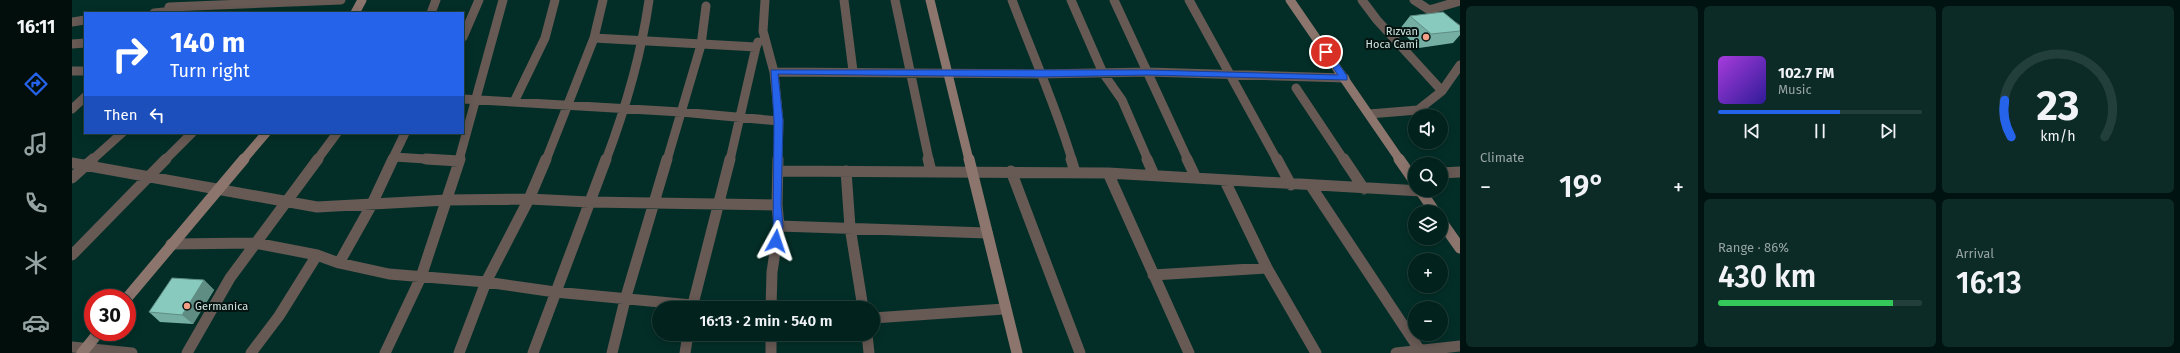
<!DOCTYPE html>
<html lang="en">
<head>
<meta charset="utf-8">
<style>
	:root { --surface:#02221d; --page:#0c2a26; --text:#f1f3f6; --muted:#96a4a4; --line:#233f3b; --accent:#2563eb }
	body { margin:0; font-family:"Fira Sans",sans-serif; background:var(--page); color:var(--text); height:100vh; display:flex; flex-direction:column; font-size:15px; white-space:nowrap }
	* { box-sizing:border-box; margin:0 }
	p { font-size:13px; color:var(--muted) }
	.icon { flex:none; width:22px; height:22px; fill:none; stroke:currentColor; stroke-width:2; stroke-linecap:round; stroke-linejoin:round }
	.map { position:relative; flex:1; overflow:hidden }
	.panel { display:flex; flex-direction:column; gap:6px; padding:6px; background:#011310; width:720px }
	.panel>* { flex:none }
	.guide { position:absolute; left:12px; top:12px; width:380px; height:122px; border-radius:0px; box-shadow:0 2px 10px #0003,0 0 0 1px var(--line); background:#2563eb; color:#fff; overflow:hidden }
	.controls { position:absolute; left:1336px; top:109px; display:grid; gap:8px }
	.controls a { display:grid; place-items:center; width:40px; height:40px; border-radius:50%; background:var(--surface); box-shadow:0 2px 10px #0003,0 0 0 1px var(--line); font-size:20px }
	.speed { position:absolute; left:12px; top:289px; display:flex; gap:8px; font-size:20px; font-weight:700; text-align:center }
	.speed>* { display:grid; place-content:center; width:52px; height:52px; border-radius:50%; background:var(--surface); box-shadow:0 2px 10px #0003,0 0 0 1px var(--line); line-height:1 }
	.speed .limit { border:6px solid #d22; background:#fff; color:#111 }
	.pin { position:absolute; display:grid; place-items:center; width:34px; height:34px; color:#fff; margin:-17px; border:2px solid #fff; border-radius:50%; box-shadow:0 1px 4px #0007 }
	.me { position:absolute; width:44px; margin:-22px; rotate:5deg; stroke-linejoin:round; filter:drop-shadow(0 0 3px #0008) }
	.turn { display:flex; align-items:center; gap:14px; height:84px; padding:0 20px; font-size:18px }
	.turn .icon { width:52px; height:52px; stroke-width:2.5 }
	.turn b { display:block; font-size:28px; line-height:34px }
	.then { display:flex; align-items:center; height:38px; padding:0 20px; background:#0003; gap:8px; font-size:15px }
	.big { font-size:30px; font-weight:600; line-height:1.1 }
	.panel .card { flex:1; display:flex; flex-direction:column; justify-content:center; gap:6px; min-width:0; padding:0 14px; border-radius:6px; background:var(--page) }
	.panel .dial { align-items:center; gap:0 }
	.dial svg { height:104px; overflow:visible; fill:none; stroke:var(--line); stroke-width:7; stroke-linecap:round; text-anchor:middle }
	.dial text { fill:var(--text); stroke:none }
	.song { display:flex; align-items:center; gap:12px }
	.cover { width:48px; height:48px; border-radius:6px; background:linear-gradient(135deg,hsl(280 70% 55%),hsl(250 70% 35%)) }
	.played { height:4px; border-radius:2px; background:linear-gradient(90deg,var(--accent) 60%,var(--line) 60%) }
	.keys { display:flex; justify-content:space-around; direction:ltr }
	.heat { display:flex; justify-content:space-between; align-items:center; font-size:22px; direction:ltr }
	.charge { height:6px; border-radius:3px; background:linear-gradient(90deg,#34c759 86%,var(--line) 0) }
	.panel .tiles { flex:1; display:grid; gap:6px; grid-template-columns:repeat(3,1fr) }
	.card:first-child { grid-row:span 2 }
	.trip { position:absolute; left:580px; top:301px; width:228px; height:40px; border-radius:20px; background:var(--surface); box-shadow:0 2px 10px #0003,0 0 0 1px var(--line); font-weight:600; line-height:40px; text-align:center }
	main { display:flex; flex:1; min-height:0 }
	.menu { display:flex; flex-direction:column; width:72px; justify-content:space-around; align-items:center; background:#010e0c; color:var(--muted) }
	.menu .icon { width:28px; height:28px }
	.menu .selected { color:var(--accent) }
	.menu b { font-size:18px; color:var(--text) }
	.map>svg:first-child { display:block }
	.lines { fill:none; stroke-linecap:round; stroke-linejoin:round }
	.street-far1 { stroke:#675954; stroke-width:9 }
	.street { stroke:#675954; stroke-width:11 }
	.secondary-far1 { stroke:#8c756d; stroke-width:9 }
	.secondary { stroke:#8c756d; stroke-width:11 }
	.wall { fill:#75aea3 }
	.shaded-wall { fill:#5f8d84 }
	.building { fill:#88cabd; stroke:#5f8d84 }
	.route { fill:#2563eb; stroke:#184099 }
	.poi-dot { fill:#f39f85; stroke:#041310; stroke-width:1.5 }
	.labels { text-anchor:middle; stroke-width:4; stroke-linejoin:round; paint-order:stroke }
	.poi-label { font-size:11px; fill:#d0e4e0; stroke:#041310; text-anchor:end }
</style>
</head>
<body>
<main>
<nav class="menu">
<b>16:11</b>
<svg class="icon selected" aria-label="directions" viewBox="0 0 24 24"><path d="M12 3l9 9-9 9-9-9zM9 14v-3h6M13 9l2 2-2 2"/></svg>
<svg class="icon" aria-label="music" viewBox="0 0 24 24"><path d="M9 18V5l10-2v13"/><circle cx="6" cy="18" r="3"/><circle cx="16" cy="16" r="3"/></svg>
<svg class="icon" aria-label="phone" viewBox="0 0 24 24"><path d="M5 4h4l2 5-3 2q2 4 5 5l2-3 5 2v4C11 20 4 13 5 4z"/></svg>
<svg class="icon" aria-label="climate" viewBox="0 0 24 24"><path d="M12 3v18M4 7l16 10M4 17L20 7"/></svg>
<svg class="icon" aria-label="car" viewBox="0 0 24 24"><path d="M5 17H2v-5l4-1 3-4h7l3 4 3 1v5h-3M9 17h6M6 11h13"/><circle cx="7" cy="17" r="2"/><circle cx="17" cy="17" r="2"/></svg>
</nav>
<div class="map">
<svg width="1388" height="353" viewBox="0 0 1388 353">
	<rect width="100%" height="100%" fill="#032e27"/>
	<g class="lines">
		<!-- street-far1 -->
		<path class="street-far1" d="M693 0 691 31 702 72 707 121 706 160
			M772 0 781 71
			M823 0 857 160
			M940 0C960 53 984 106 1000 160
			M999 0 1031 73 1050 100 1076 160
			M1042 0 1116 160
			M1117 0 1205 160
			M1290 0 1305 20 1370 91
			M1342 0 1388 30
			M97 7 269 0
			M1357 10 1388 1
			M82 13 92 12
			M359 13 364 0
			M0 22 13 20
			M391 37 407 0
			M522 38 684 47 686 42
			M0 44 13 43
			M0 71H13
			M702 72 967 74 1076 72 1273 78
			M1224 88 1272 160
			M391 99 609 112 707 121
			M442 102 473 38 483 0
			M0 109 13 97
			M1297 114 1346 110 1370 91 1388 65
			M322 157 370 160
			M20 160 50 133
			M93 160 120 133
			M245 160 265 133
			M320 160 333 133
			M387 160 431 0
			M474 160 522 38 531 0
			M534 160C554 107 569 56 577 0
			M595 160 629 45 634 6
			M658 160 684 47"/>
		<!-- street -->
		<path class="street" d="M354 159 387 161
			M856 159 859 171
			M999 159 1003 172
			M1075 159 1082 175
			M1115 159 1124 178
			M1205 159 1219 185
			M1272 159 1292 189
			M0 163 245 207 375 200 457 199 517 202 705 205
			M707 171 1036 173 1349 191
			M774 171 778 227 791 308
			M939 171 1008 353
			M1036 173 1117 353
			M1369 173 1388 172
			M0 178 21 159
			M1153 181 1195 268 1244 353
			M1239 186 1347 349
			M707 226 915 233
			M99 244 183 243 245 255 267 263 317 274 414 282 483 292 651 308
			M0 255 94 159
			M267 263 299 206 321 159
			M1081 275 1195 268
			M620 308 658 159
			M699 308 700 272 707 226 705 205 706 159
			M801 318 932 309
			M699 334V353
			M795 334 797 353
			M0 347 60 353
			M115 353 158 278 246 159
			M179 353 207 316 245 255
			M313 353 349 277 388 159
			M387 353 414 282 457 199 474 159
			M461 353 534 159
			M540 353 553 300 595 159
			M613 353 616 334
			M1324 353 1388 346"/>
		<!-- secondary-far1 -->
		<path class="secondary-far1" d="M858 0 897 160
			M1218 0 1328 160
			M283 13 290 0
			M171 160 194 133"/>
		<!-- secondary -->
		<path class="secondary" d="M897 159 945 353
			M1327 159 1343 182
			M1348 190 1363 212
			M1369 221 1388 248
			M55 298 172 159
			M10 353 27 332"/>
	</g>
	<!-- wall -->
	<path class="wall" d="M1338 16 1388 26V35L1381 43 1347 48 1327 30Z
		M132 280 142 290 121 324 88 322 77 312Z"/>
	<!-- shaded-wall -->
	<path class="shaded-wall" d="M132 280 142 290 121 324 110 315Z"/>
	<!-- building -->
	<path class="building" d="M1371 12 1388 26V31L1359 34 1338 16Z
		M100 278 132 280 110 315 77 312Z"/>
	<!-- route -->
	<path class="route" d="M1254 49 1257 50 1275 76V80L1076 75 967 77 706 74 711 121 709 205 711 226 708 244H701L702 121 699 70H1076L1266 75 1250 52Z"/>
	<!-- markers -->
	<g class="poi-dot">
		<circle cx="1354" cy="37" r="4"/>
		<circle cx="115" cy="306" r="4"/>
	</g>
	<g class="labels">
		<!-- poi labels -->
		<g class="poi-label">
			<text x="1346" y="35">Rızvan<tspan x="1346" dy="13">Hoca Cami</tspan></text>
			<text x="123" y="310" text-anchor="start">Germanica</text>
		</g>
	</g>
</svg>
<div class="controls">
<a><svg class="icon" aria-label="sound" viewBox="0 0 24 24"><path d="M4 9h4l5-4v14l-5-4H4zM17 9q2 3 0 6"/></svg></a>
<a><svg class="icon" aria-label="search" viewBox="0 0 24 24"><circle cx="10" cy="10" r="6"/><path d="M15 15l6 6"/></svg></a>
<a><svg class="icon" aria-label="layers" viewBox="0 0 24 24"><path d="M12 4l9 5-9 5-9-5zM3 14l9 5 9-5"/></svg></a>
<a>+</a>
<a>−</a>
</div>
<div class="speed"><div class="limit">30</div></div>
<div class="pin" style="left:1254px;top:52px;background:#d93025"><svg class="icon" aria-label="arrive" viewBox="0 0 24 24"><path d="M6 21V4h12l-3 4 3 4H6"/></svg></div>
<svg class="me" style="left:704px;top:241px" viewBox="-20 -20 40 40"><path d="M0-17L14 15 0 8-14 15z" fill="#2563eb" stroke="#fff" stroke-width="4"/></svg>
<div class="trip">16:13 · 2 min · 540 m</div>
<div class="guide">
<div class="turn"><svg class="icon" aria-label="right" viewBox="0 0 24 24"><path d="M7 20v-9h11M14 6l5 5-5 5"/></svg><div><b>140 m</b>Turn right</div></div>
<div class="then">Then<svg class="icon" aria-label="left" viewBox="0 0 24 24"><path d="M17 20v-9H6M10 6l-5 5 5 5"/></svg></div>
</div>
</div>
<section class="panel">
<div class="tiles">
<div class="card"><p>Climate</p>
<div class="heat"><a>−</a><b class="big">19°</b><a>+</a></div>
</div>
<div class="card">
<div class="song"><i class="cover"></i><div><b>102.7 FM</b><p>Music</p></div></div>
<div class="played"></div>
<div class="keys"><svg class="icon" aria-label="previous" viewBox="0 0 24 24"><path d="M18 5L8 12l10 7zM5 5v14"/></svg><svg class="icon" aria-label="pause" viewBox="0 0 24 24"><path d="M8 5v14M16 5v14"/></svg><svg class="icon" aria-label="next" viewBox="0 0 24 24"><path d="M6 5l10 7-10 7zM19 5v14"/></svg></div>
</div>
<div class="card dial"><svg viewBox="0 0 100 80">
<path d="M14 69A42 42 0 1 1 86 69"/>
<path d="M14 69A42 42 0 0 1 9 41" stroke="#2563eb"/>
<text x="50" y="56" font-size="32" font-weight="700">23</text>
<text x="50" y="72" font-size="11">km/h</text>
</svg></div>
<div class="card"><p>Range · 86%</p><b class="big">430 km</b><div class="charge"></div></div>
<div class="card"><p>Arrival</p><b class="big">16:13</b></div>
</div>
</section>
</main>
</body>
</html>
